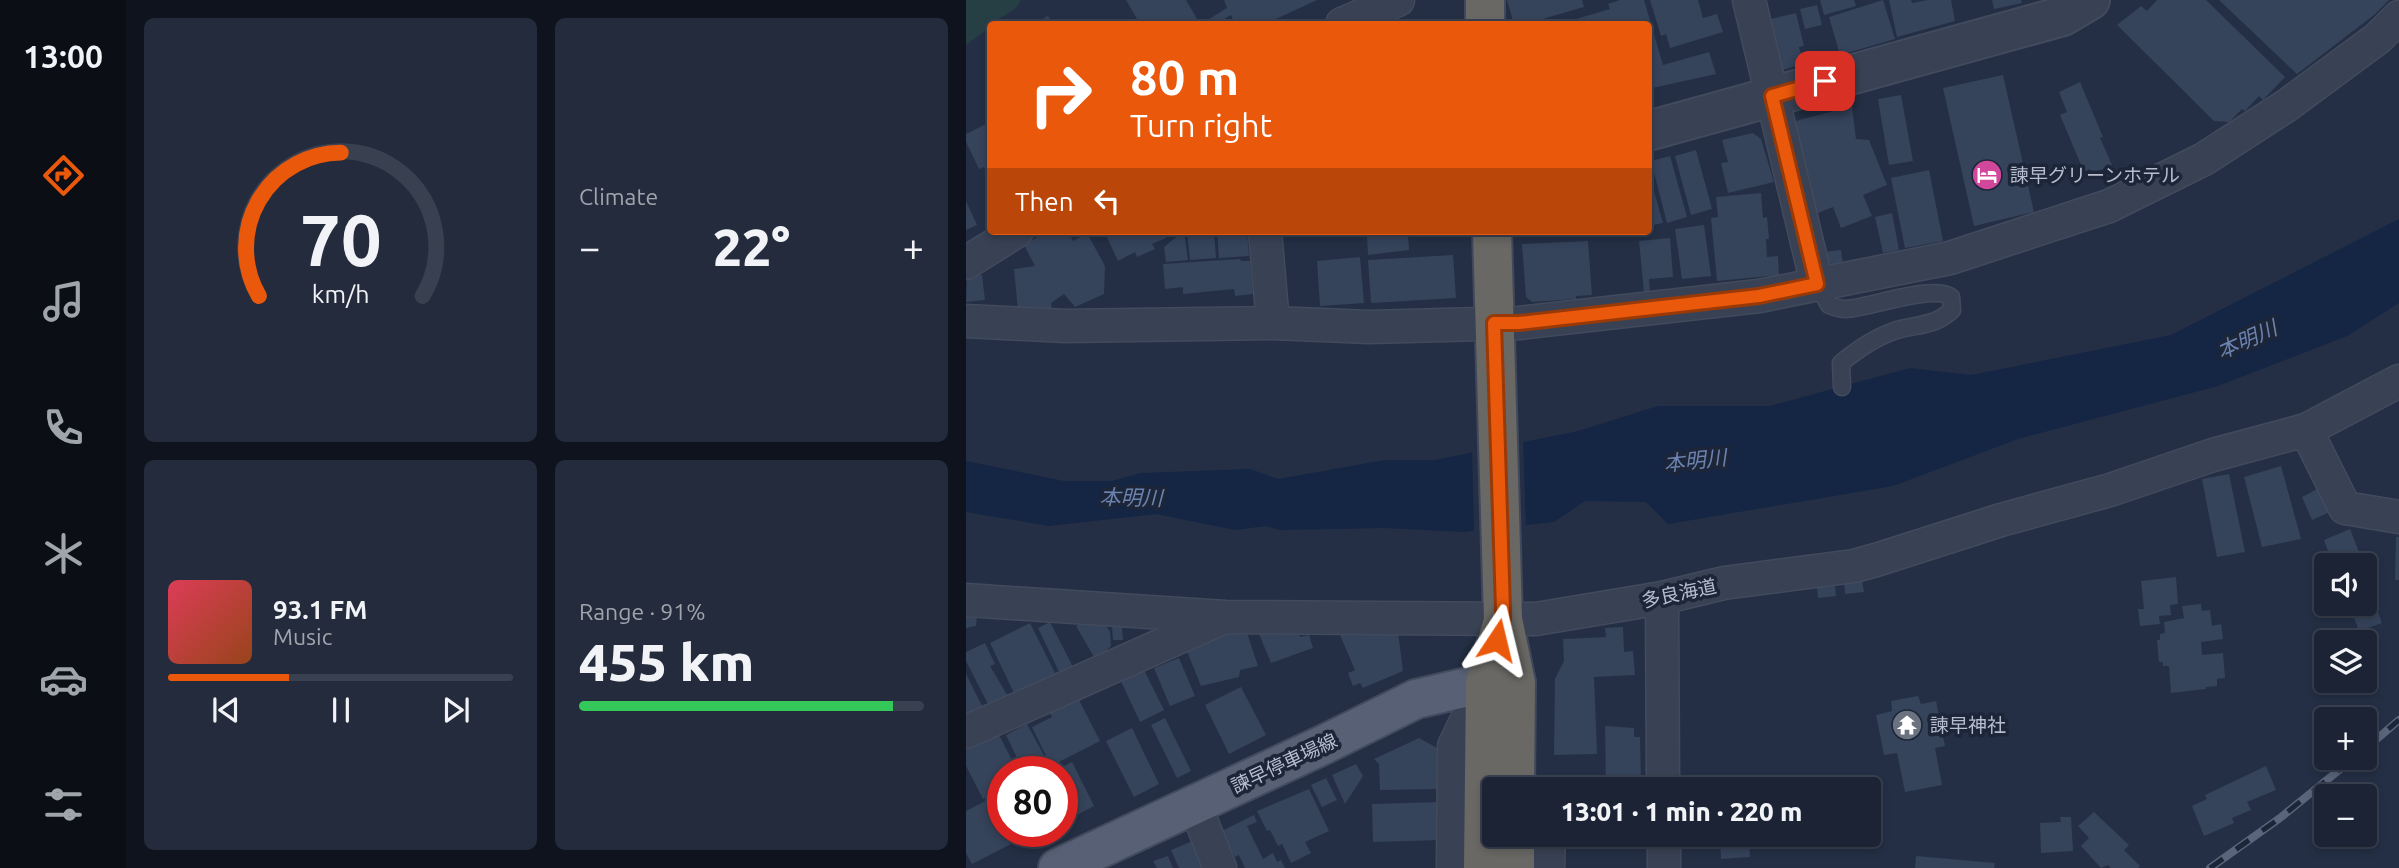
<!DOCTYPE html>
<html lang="en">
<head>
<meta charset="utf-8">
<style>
	:root { --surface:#1b2334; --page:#242b3c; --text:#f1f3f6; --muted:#a0a4ac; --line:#39404f; --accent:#ea580c }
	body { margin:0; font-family:Ubuntu,"Noto Sans JP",sans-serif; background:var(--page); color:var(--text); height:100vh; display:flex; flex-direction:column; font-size:26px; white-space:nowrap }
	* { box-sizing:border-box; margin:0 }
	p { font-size:23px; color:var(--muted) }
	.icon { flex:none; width:38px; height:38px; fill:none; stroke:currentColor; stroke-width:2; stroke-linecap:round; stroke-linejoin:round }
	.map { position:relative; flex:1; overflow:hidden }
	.sheet { display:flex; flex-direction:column; gap:18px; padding:18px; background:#0f131d; width:840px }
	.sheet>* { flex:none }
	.top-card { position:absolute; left:21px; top:21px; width:665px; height:214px; border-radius:7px; box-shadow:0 4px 10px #0003,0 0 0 2px var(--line); background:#ea580c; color:#fff; overflow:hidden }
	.buttons { position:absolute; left:1348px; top:553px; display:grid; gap:14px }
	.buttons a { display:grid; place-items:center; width:63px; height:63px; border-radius:7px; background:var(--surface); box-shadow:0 4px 10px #0003,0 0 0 2px var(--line); font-size:35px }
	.speed { position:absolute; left:21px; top:756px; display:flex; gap:14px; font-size:35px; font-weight:700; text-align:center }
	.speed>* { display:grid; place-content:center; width:91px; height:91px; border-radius:50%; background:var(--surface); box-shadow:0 4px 10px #0003,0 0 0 2px var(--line); line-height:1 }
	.speed .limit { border:10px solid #d22; background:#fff; color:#111 }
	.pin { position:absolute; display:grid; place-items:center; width:60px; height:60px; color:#fff; margin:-30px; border-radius:14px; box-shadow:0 4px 10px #0006 }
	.me { position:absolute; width:77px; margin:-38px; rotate:10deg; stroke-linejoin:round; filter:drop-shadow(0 0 5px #0008) }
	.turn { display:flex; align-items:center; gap:24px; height:147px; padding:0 28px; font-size:32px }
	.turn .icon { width:91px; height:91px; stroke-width:2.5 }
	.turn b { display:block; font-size:49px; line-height:60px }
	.then { display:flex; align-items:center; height:66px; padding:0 28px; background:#0003; gap:14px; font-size:26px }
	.big { font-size:52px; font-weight:800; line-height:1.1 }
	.sheet .card { flex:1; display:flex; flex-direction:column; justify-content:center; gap:10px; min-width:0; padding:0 24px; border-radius:10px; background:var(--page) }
	.sheet .dial { align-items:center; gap:0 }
	.dial svg { height:182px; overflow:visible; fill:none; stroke:var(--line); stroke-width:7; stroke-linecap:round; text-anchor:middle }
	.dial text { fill:var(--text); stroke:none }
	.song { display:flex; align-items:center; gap:21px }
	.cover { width:84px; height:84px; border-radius:10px; background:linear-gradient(135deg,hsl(350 70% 55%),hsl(20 70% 35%)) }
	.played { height:7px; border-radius:4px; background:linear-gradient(90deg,var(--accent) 35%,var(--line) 35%) }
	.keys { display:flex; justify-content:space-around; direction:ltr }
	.heat { display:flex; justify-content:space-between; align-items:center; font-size:38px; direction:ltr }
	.charge { height:10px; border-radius:5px; background:linear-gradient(90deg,#34c759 91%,var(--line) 0) }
	.sheet .tiles { flex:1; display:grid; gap:18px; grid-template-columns:repeat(2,1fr) }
	.trip { position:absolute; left:516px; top:777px; width:399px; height:70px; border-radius:7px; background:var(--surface); box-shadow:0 4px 10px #0003,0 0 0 2px var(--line); font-weight:800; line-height:70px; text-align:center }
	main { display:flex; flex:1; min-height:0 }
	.menu { display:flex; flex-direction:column; width:126px; justify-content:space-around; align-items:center; background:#0b0e15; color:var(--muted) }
	.menu .icon { width:49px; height:49px }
	.menu .on { color:var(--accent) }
	.menu b { font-size:32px; color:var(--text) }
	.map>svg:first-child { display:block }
	.green { fill:#263f45 }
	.water { fill:#152544 }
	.pier { fill:#242f45 }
	.building { fill:#35435b }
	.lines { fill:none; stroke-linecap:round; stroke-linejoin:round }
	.service-casing { stroke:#424a5d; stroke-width:19 }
	.minor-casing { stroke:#424a5d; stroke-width:35 }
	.tertiary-casing { stroke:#424a5d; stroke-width:42 }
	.primary-casing { stroke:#424a5d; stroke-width:42 }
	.trunk-casing { stroke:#40495b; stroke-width:42 }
	.service { stroke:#394254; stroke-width:16 }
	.minor { stroke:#394254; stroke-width:32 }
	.tertiary { stroke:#394254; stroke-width:38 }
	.primary { stroke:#576074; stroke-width:38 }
	.trunk { stroke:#696864; stroke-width:38 }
	.rail-casing { stroke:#5a657b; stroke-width:8 }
	.rail { stroke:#1d2639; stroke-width:5; stroke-dasharray:16; stroke-linecap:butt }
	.route-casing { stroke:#983908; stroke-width:18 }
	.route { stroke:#ea580c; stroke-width:12 }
	.labels { text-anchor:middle; stroke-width:7; stroke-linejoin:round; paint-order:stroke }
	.poi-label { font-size:19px; fill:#b6bdce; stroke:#1d2639; text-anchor:start }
	.street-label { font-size:19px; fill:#b6bdce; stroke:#1d2639 }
	.water-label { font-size:21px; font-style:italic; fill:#6c83b0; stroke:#1d2639 }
</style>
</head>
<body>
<main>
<nav class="menu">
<b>13:00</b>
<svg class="icon on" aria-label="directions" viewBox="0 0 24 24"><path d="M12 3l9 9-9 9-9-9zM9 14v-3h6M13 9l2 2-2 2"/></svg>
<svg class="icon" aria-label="music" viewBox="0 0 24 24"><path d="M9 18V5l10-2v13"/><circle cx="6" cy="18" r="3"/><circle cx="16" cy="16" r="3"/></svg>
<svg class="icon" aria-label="phone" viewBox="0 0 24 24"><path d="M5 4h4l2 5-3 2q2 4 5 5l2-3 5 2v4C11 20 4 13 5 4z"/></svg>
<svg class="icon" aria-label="climate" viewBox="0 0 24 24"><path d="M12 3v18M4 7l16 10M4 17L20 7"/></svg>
<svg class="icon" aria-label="car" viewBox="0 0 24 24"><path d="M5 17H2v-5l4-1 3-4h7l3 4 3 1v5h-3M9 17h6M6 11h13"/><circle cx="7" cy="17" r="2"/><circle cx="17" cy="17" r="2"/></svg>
<svg class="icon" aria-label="filters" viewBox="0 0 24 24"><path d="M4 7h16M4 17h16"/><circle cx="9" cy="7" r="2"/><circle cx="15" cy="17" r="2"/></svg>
</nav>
<section class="sheet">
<div class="tiles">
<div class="card dial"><svg viewBox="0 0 100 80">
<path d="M14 69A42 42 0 1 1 86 69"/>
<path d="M14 69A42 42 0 0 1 50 6" stroke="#ea580c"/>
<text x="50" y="56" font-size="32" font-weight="700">70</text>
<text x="50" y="72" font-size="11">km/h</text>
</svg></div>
<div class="card"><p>Climate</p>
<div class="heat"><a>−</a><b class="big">22°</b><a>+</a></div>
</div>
<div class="card">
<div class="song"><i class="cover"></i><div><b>93.1 FM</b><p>Music</p></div></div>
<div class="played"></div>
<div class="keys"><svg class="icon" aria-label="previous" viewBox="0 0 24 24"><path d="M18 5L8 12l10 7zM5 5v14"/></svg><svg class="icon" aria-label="pause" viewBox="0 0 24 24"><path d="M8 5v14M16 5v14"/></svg><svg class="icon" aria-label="next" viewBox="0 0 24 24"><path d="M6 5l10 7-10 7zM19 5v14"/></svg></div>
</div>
<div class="card"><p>Range · 91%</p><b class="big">455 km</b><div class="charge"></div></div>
</div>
</section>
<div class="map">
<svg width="1433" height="868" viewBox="0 0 1433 868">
	<rect width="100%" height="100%" fill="#242f45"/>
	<!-- green -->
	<path class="green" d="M0 0H55L49 9 24 24V27L0 45Z"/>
	<!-- water -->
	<path class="water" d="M1433 219V303L1381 336 1252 386 1052 439 927 486 702 524 680 502 619 501 588 522 497 532 419 528 314 530 300 526 269 530 190 514 83 526 0 512V461L98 481H146L175 473 284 469 312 479 419 460H469L612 431 692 406H804L944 368 1005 375 1205 335Z"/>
	<!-- pier -->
	<path class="pier" d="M557 439 560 528 508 534 506 449Z"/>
	<!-- building -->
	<path class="building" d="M160 0H220L234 24H174Z
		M258 0H351L299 24H269L265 15 250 24H235L261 8Z
		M541 0H616L618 7 559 24H548Z
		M654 0H678L697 65 743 52 750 74 682 89V24H593L644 9 642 4Z
		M684 0H732L737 18 751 14 757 32 704 48 700 34 695 36Z
		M854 0H888L890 6 858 15Z
		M917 0 929 39 874 55 863 17Z
		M923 0H945L946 3 962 0H985L989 21 931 37Z
		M1026 0H1055L1056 3 1028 9Z
		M1191 0H1240L1319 77 1297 100 1293 96 1279 111 1276 109 1263 122 1248 121 1151 25 1175 6 1181 11Z
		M1253 0H1423L1408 15 1331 74Z
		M851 5 856 25 839 29 834 9Z
		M830 13 838 46 833 47 837 61 829 64 830 66 816 70 815 65 809 66 797 21Z
		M82 16 87 24H67Z
		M1037 75 1068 212 1008 226 977 88Z
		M1114 82 1137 137 1134 138 1146 165 1126 174 1124 169 1118 172 1094 115 1101 112 1093 92Z
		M935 95 947 161 923 165 912 99Z
		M886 106 890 139 903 140 921 185 897 195 906 216 875 228 867 207 850 214 826 122Z
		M24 122V181L18 167 13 169 0 142V134Z
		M787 133 795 139 808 182 762 193 755 163 762 162 756 140Z
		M730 150 746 209 725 215 709 156Z
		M704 156 721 217 701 223 685 161Z
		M682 170 697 223 682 226Z
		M963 170 977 241 939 248 925 178Z
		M795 193 797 218 801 217 803 239H800L801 257 812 256 813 275 751 281 745 218 752 217 750 197Z
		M0 201 11 225 0 230Z
		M926 213 933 250 917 253 909 217Z
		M738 225 745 276 716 279 709 229Z
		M82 231H102L107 241 121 233 139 266 138 294 109 307 98 294 85 303 86 309 52 311 48 269 69 266 58 245Z
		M138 231H205L199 234 200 238 186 244 189 249 171 257 169 252 152 261Z
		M218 231 222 260 200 262 198 247Z
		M221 231H248L250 258 224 260Z
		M251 231H281L283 256 253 258Z
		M442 235 443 250 402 255 401 236Z
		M704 238 707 277 683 279 684 293H678L673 241Z
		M622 241 626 295 610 296V299L566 302 560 297 556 244Z
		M875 250 877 264 867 265 858 259 857 252Z
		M487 255 490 298 405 303 402 260Z
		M394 257 398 303 354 306 351 261Z
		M274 259 275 261H284L287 294 269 296 268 289 217 294V287L199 289 197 264Z
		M16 275 19 300 0 302 1 276Z
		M1315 466 1335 539 1296 547 1278 477Z
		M1263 474 1279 552 1251 557 1236 479Z
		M1353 488 1364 512 1346 520 1336 497Z
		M1384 529 1398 565H1367L1358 540Z
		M1430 537H1433V580H1429Z
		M1210 577 1212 604 1204 605 1205 615 1193 616 1194 624 1174 626 1172 609H1178L1175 581Z
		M896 581 898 592 879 594 878 583Z
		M869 586 870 596 852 598 851 587Z
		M1403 588 1416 623 1393 631 1383 604H1398V589Z
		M1235 604 1236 611 1244 610 1246 626 1255 624 1257 639 1235 642 1236 655 1257 653 1259 678 1251 679V686L1240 687V689L1205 693 1203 666H1197V662H1193L1191 640H1194V634L1199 633 1198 622 1218 618 1216 606Z
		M0 615H11L10 626 0 628Z
		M84 622 107 667 94 674 72 628Z
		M119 622 139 624 144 632 145 646 140 651 128 657 110 626Z
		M64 623 90 675 49 695 24 643Z
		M156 626 157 640H147L146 627Z
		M657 627 658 652 667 651 669 675 628 677 631 754 588 755 589 679 598 661 597 639 640 637 639 628Z
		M291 629H331L334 637 343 635 347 648 305 663Z
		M280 630 292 666 274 670 273 677 235 686 220 649 248 637Z
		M432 632 437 671 397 688 394 683 387 686 382 673 389 670 374 635Z
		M19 643 29 664 24 666 43 698 24 708 0 661V652Z
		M213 658 229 696 204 706 188 668Z
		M176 666 198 710 174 722 153 677Z
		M0 674 18 710 0 716Z
		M275 687 300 735 263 754 239 705Z
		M111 696 134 741 85 766 66 727 86 717 83 711Z
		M952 696 955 704 970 701 979 746 969 748 976 785 939 792 931 753 918 755 910 715 926 711 925 701Z
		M199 718 225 771 211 778 185 725Z
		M61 724 81 761 58 772 40 735Z
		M639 726 668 728V737H674L675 779H650L651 789H640Z
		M166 728 193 784 168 797 140 741Z
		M32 733 52 772H37V789L17 799 0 766V749Z
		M453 738 471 748 472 789 414 790 413 764 408 759Z
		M106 762 128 806 109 816 96 791V772H87Z
		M390 764 397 776 379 804 366 775Z
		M1300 766 1310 790 1281 802 1285 810 1266 818 1268 823 1238 836 1226 806 1241 799 1239 795Z
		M360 778 371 800 356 807 345 785Z
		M343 789 363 831 339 842 345 853 325 863 316 844 312 846 304 830 301 831 291 811Z
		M29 796 37 812V831H46L51 841 6 864 0 853V811Z
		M96 800 105 817 96 821Z
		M474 802 476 840 407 842 406 804Z
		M1128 812 1163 845 1158 850 1174 866 1172 868H1145L1142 865 1135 868 1115 846 1123 838 1112 826Z
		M288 815 291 822 281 826 297 859 307 853 311 862 315 860 319 868H279L273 855 269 857 256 831Z
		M1094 817H1105L1107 851 1075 853 1074 823 1095 822Z
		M50 831H75L55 841Z
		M754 835H783L784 857 755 859Z
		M229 840 240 868H213L205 850Z
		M202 856 207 868H191L187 861Z
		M950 856 1029 863 1028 868H949Z"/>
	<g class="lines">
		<!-- service casing -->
		<g class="service-casing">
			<path id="service" d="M851 284 863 305C868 307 874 309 880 309 904 308 966 284 985 297L986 310C969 326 953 324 931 330 909 337 892 349 875 363L876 387"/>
		</g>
		<!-- minor casing -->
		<g class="minor-casing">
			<path id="minor" d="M783 0 851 284
				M376 24 432 0
				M299 231 307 323
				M0 263 51 231
				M0 321 99 326 307 323 403 327 553 323 793 296 984 258 1143 206 1238 159 1320 106 1412 38 1433 17
				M1340 430 1379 508 1433 517
				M696 598 697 789
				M0 600 259 617 570 619 696 598 758 583 888 566 910 560 1035 520 1144 490 1247 455 1340 430 1433 381
				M0 732 254 619
				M226 806 236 823 254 868
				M698 835V868
				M487 868 488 746 518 684
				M582 868 583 835"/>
		</g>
		<!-- tertiary casing -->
		<g class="tertiary-casing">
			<path id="tertiary" d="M682 131 1097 16 1124 0"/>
		</g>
		<!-- primary casing -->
		<g class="primary-casing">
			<path id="primary" d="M92 868 357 745 450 699 519 683H550"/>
		</g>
		<!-- trunk casing -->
		<g class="trunk-casing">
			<path id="trunk" d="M519 0V24
				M526 231 537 619 550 683 549 789
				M517 868 519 683 536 624
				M549 868V835"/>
		</g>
		<!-- service -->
		<use href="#service" class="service"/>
		<!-- minor -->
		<use href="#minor" class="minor"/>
		<!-- tertiary -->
		<use href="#tertiary" class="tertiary"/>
		<!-- primary -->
		<use href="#primary" class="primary"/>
		<!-- trunk -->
		<use href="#trunk" class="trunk"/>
		<!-- rail casing -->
		<g class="rail-casing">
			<path id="rail" d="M1398 750 1433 720
				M1244 868 1314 818 1388 758"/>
		</g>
		<!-- rail -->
		<use href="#rail" class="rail"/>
	</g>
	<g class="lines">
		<!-- route casing -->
		<g class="route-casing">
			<path id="route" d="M531 640 537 619V609L528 323H553L793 296 851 284 806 96 859 81"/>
		</g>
		<!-- route -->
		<use href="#route" class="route"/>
	</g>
	<!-- icons -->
	<defs>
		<g id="hotel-disc" transform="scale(1.575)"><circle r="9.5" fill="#d1479c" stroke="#1d2639"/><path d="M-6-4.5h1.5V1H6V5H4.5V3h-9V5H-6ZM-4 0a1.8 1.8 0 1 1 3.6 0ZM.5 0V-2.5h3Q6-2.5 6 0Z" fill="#fff"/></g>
		<g id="temple-disc" transform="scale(1.575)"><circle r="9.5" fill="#6b7280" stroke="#1d2639"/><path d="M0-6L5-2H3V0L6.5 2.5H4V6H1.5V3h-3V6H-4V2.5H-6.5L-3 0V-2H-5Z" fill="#fff"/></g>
	</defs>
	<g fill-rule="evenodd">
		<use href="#hotel-disc" x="1021" y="175"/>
		<use href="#temple-disc" x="941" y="725"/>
	</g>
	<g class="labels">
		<!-- poi labels -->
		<g class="poi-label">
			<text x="1044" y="182">諫早グリーンホテル</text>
			<text x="964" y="732">諫早神社</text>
		</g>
		<!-- street labels -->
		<g class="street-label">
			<text transform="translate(713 593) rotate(-12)" y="7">多良海道</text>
			<text transform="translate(318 763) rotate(-25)" y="7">諫早停車場線</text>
		</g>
		<!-- water labels -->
		<g class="water-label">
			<text transform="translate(1281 340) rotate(-24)" y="7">本明川</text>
			<text transform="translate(729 461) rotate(-6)" y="7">本明川</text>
			<text transform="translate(165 498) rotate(1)" y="7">本明川</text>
		</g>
	</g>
</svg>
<div class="buttons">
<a><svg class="icon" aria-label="sound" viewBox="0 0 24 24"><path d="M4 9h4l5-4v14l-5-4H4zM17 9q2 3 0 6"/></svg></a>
<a><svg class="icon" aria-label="layers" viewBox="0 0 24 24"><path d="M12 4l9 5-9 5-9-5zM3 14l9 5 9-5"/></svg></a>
<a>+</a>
<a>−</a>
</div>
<div class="speed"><div class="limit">80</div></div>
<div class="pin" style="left:859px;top:81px;background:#d93025"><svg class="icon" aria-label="arrive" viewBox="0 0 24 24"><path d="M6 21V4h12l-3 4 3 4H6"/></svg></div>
<svg class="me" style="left:531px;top:640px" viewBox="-20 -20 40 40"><path d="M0-17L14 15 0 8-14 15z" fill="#ea580c" stroke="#fff" stroke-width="4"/></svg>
<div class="trip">13:01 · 1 min · 220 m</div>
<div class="top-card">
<div class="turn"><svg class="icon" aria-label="right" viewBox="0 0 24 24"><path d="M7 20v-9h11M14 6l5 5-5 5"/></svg><div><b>80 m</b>Turn right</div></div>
<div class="then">Then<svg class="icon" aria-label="left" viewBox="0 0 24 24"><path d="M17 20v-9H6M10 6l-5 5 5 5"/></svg></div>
</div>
</div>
</main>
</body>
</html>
